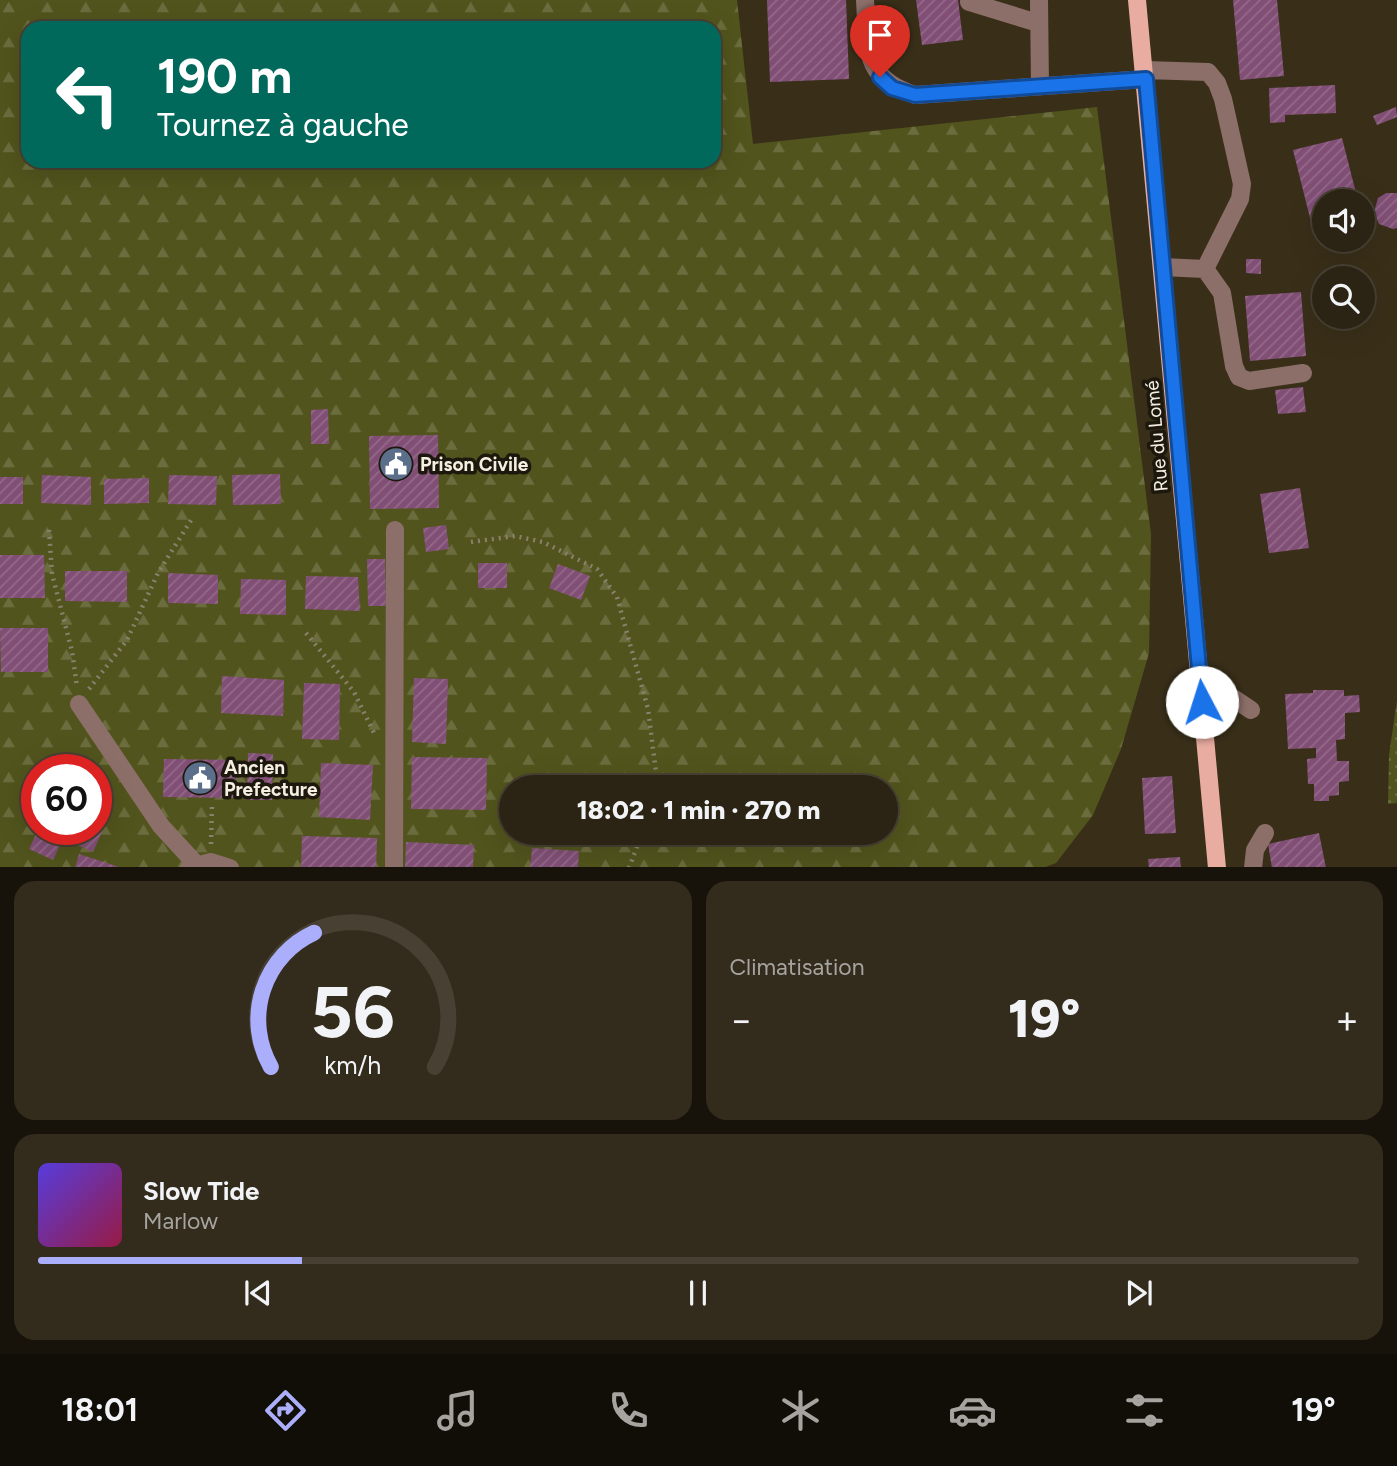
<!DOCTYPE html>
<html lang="fr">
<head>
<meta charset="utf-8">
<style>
	:root { --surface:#2b2313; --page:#332b1c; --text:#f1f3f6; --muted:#a6a4a0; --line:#474033; --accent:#abaffb }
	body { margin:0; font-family:Figtree,sans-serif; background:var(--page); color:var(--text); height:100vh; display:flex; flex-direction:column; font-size:26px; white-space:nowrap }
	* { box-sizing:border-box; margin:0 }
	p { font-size:23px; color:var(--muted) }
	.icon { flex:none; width:38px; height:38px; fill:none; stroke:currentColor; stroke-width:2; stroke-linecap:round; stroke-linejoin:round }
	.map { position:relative; height:867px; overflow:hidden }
	.details { display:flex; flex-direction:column; gap:14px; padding:14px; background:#18130a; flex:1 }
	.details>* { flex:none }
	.banner { position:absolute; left:21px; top:21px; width:700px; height:147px; border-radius:21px; box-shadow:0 7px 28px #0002,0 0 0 2px var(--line); background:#00695c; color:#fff; overflow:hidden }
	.tools { position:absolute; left:1312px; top:189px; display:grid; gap:14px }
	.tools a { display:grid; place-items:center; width:63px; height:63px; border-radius:50%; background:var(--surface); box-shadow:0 7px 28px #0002,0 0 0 2px var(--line); font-size:35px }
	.speed { position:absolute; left:21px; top:754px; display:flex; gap:14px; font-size:35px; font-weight:700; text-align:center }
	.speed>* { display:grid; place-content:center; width:91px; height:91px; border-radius:50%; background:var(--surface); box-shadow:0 7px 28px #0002,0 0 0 2px var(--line); line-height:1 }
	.speed .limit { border:10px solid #d22; background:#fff; color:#111 }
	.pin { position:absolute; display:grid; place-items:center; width:60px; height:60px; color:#fff; margin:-72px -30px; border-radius:50% 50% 50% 0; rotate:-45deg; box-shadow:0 0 7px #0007 }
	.pin .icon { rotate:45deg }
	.me { position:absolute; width:77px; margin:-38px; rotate:355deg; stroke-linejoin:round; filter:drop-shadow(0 0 5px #0008) }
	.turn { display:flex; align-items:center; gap:24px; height:147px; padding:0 21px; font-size:32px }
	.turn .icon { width:91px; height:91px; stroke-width:2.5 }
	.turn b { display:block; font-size:49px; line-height:60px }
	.big { font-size:52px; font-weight:800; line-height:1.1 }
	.details .widget { flex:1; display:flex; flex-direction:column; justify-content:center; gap:10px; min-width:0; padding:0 24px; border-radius:21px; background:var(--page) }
	.details .dial { align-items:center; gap:0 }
	.dial svg { height:182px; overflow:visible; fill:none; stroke:var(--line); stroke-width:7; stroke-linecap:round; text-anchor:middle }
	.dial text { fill:var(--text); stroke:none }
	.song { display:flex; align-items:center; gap:21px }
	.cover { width:84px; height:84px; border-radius:10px; background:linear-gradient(135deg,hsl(250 70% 55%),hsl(340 70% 35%)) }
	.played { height:7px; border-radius:4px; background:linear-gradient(90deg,var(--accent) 20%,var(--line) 20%) }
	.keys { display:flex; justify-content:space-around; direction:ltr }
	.heat { display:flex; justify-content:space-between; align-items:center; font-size:38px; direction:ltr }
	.details .tiles { flex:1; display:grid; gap:14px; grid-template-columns:1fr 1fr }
	.widget:last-child { grid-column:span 2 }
	.trip { position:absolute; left:499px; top:775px; width:399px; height:70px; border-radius:35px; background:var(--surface); box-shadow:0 7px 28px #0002,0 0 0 2px var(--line); font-weight:800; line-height:70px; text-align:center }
	.tabs { display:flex; height:112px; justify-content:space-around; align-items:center; background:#110e08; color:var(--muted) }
	.tabs .icon { width:49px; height:49px }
	.tabs .active { color:var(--accent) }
	.tabs b { font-size:32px; color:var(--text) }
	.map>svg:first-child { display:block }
	.grass { fill:url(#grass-dots) }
	.forest { fill:url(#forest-firs); fill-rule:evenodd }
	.building { fill:url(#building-hatch) }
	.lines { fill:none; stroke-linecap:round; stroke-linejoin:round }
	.path { stroke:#89816e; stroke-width:4.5; stroke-dasharray:2 5; stroke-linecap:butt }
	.minor { stroke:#8d6f69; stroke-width:18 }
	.major { stroke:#e9aca1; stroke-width:18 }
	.route-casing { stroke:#114b97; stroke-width:18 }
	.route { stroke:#1a73e8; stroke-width:12 }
	.labels { text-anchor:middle; stroke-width:7; stroke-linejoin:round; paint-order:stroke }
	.street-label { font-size:19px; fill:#f5efe1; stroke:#1c180e }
	.poi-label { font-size:19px; font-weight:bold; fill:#f5efe1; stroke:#1c180e; text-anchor:start }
</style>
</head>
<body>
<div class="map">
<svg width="1397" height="868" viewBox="0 0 1397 868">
	<defs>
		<pattern id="grass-dots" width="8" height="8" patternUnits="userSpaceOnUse" patternTransform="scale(1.75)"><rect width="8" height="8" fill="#52541d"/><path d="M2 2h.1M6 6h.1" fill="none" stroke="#6c6d3e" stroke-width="1.8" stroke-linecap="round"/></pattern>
		<pattern id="forest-firs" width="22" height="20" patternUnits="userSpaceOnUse" patternTransform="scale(1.75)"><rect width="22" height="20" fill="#52541d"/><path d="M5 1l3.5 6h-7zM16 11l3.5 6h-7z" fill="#6c6d3e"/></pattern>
		<pattern id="building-hatch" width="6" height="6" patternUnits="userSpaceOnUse" patternTransform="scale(1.75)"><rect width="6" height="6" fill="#814f76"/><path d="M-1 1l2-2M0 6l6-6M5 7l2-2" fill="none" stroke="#936989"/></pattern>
	</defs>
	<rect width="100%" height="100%" fill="#392f19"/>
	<!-- grass -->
	<path class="grass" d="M1397 700V803L1388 804 1389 755Z"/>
	<!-- forest -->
	<path class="forest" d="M0 0H737L753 144 1097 107 1151 534 1149 653 1121 749 1093 815 1056 863 1043 868 0 867ZM28 28H714V161H28ZM37 770H96V830H37ZM511 788H886V833H511Z"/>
	<!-- building -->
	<path class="building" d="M767 0H846L849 79 770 82Z
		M916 0H958L963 40 922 45Z
		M1233 0H1277L1284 76 1240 80Z
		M1335 85 1336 113 1285 115V122L1270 123 1269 88Z
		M1396 107 1397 117 1377 125 1373 116Z
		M1342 138 1358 201H1325V219L1311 222 1293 150Z
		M1386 193H1397V228L1393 229 1379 224 1374 212 1378 198Z
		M1246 259H1261V274L1246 273Z
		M1301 292 1306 356 1250 361 1245 296Z
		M1303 387 1306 412 1278 414 1275 390Z
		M328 409 329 444H311V410Z
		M438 435 439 508 370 509 369 436Z
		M280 474 281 504 233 505 232 475Z
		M42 475 91 477V505L41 503Z
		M169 475 217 476 216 505 168 504Z
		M0 477H23V504H0Z
		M149 478V503L104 504V479Z
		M1300 488 1309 548 1269 553 1260 494Z
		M446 525 449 549 426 552 423 528Z
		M0 555H44L45 598H0Z
		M367 559H385L386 606H368Z
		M478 563H507V588H478Z
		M558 564 590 576 581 600 549 588Z
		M65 571H127V602L65 601Z
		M168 573 218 575V604L168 603Z
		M306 576 358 577 360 611 305 609Z
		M241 579 286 580V615L240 614Z
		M0 628H48V672H1Z
		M222 676 284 680 283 716 221 713Z
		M414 678 448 679 446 744 412 742Z
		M304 683 340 684 339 740 302 739Z
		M1313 690H1344V696L1359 695 1360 712 1345 713V739L1336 740 1337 761H1349V781L1339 782V795L1329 796V801H1314V784H1308L1307 759 1316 758V748L1288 749 1285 694 1313 693Z
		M248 753 273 754 272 800H247Z
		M412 757 487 758 486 810 411 809Z
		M164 759 236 760V798L163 797Z
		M321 763 373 765 370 820 319 817Z
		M1172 776 1176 833 1145 834 1142 778Z
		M38 830H67L53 860 29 849Z
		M71 830 102 832 93 852 67 840Z
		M1319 833 1326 868H1272L1268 844Z
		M302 836 377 838 376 868H301Z
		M406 842 474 845 473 868H405Z
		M532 848 579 851 578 868H530Z
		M79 854 119 867V868H75Z
		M1180 857 1181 868H1149L1148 859Z"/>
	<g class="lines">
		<!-- path -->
		<path class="path" d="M49 530 52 574 72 651 77 687
			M471 542 515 536 543 542 597 569 617 597 648 709 658 788
			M306 633 354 692 374 733
			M89 689 127 640 158 573 193 517
			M211 844 212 804
			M629 868 642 833"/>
		<!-- minor -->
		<path class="minor" d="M865 0C868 48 862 78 915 95L1146 79
			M1039 0 1040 86
			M969 2 1038 23
			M1145 70 1208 72 1217 83 1223 99 1242 184 1240 199 1205 269
			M1162 267 1205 269 1222 293 1234 366 1239 377 1249 381 1303 373
			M1199 675 1251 710
			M79 704 161 826 196 864
			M189 868 211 862 230 868
			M394 868 395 530
			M1253 868 1255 850 1265 833"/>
		<!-- major -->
		<path class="major" d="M1137 0 1217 868"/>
	</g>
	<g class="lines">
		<!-- route casing -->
		<g class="route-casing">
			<path id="route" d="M880 77 892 88 915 95 1146 79 1202 702"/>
		</g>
		<!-- route -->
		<use href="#route" class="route"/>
	</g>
	<!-- icons -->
	<defs>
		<g id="civic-disc" transform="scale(1.75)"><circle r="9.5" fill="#5c6f8a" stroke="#1c180e"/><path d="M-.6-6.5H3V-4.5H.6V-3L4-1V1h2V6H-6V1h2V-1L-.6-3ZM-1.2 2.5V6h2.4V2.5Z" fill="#fff"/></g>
	</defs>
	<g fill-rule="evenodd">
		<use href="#civic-disc" x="396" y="464"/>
		<use href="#civic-disc" x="200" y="778"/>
	</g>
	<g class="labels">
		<!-- street labels -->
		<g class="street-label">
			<text transform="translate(1156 436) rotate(-95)" y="7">Rue du Lomé</text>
		</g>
		<!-- poi labels -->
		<g class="poi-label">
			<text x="420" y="471">Prison Civile</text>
			<text x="224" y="774">Ancien<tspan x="224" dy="22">Prefecture</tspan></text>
		</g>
	</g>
</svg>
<div class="tools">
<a><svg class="icon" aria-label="sound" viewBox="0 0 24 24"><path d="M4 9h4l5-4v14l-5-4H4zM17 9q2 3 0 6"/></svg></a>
<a><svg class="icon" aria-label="search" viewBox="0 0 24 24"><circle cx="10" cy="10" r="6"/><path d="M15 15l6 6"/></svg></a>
</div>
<div class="speed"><div class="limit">60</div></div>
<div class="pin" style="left:880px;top:77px;background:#d93025"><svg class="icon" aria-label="arrive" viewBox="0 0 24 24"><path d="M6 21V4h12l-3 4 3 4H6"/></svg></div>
<svg class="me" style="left:1202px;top:702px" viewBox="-20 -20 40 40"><circle r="19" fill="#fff"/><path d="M0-13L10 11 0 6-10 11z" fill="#1a73e8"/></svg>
<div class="trip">18:02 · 1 min · 270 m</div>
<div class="banner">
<div class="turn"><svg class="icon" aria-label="left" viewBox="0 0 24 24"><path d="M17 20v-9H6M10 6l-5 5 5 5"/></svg><div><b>190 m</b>Tournez à gauche</div></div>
</div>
</div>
<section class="details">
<div class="tiles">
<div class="widget dial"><svg viewBox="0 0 100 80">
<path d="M14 69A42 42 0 1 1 86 69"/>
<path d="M14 69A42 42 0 0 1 33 10" stroke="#abaffb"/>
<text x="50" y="56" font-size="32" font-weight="700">56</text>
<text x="50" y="72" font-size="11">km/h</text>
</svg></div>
<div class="widget"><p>Climatisation</p>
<div class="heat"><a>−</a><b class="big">19°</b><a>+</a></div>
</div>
<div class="widget">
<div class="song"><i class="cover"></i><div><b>Slow Tide</b><p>Marlow</p></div></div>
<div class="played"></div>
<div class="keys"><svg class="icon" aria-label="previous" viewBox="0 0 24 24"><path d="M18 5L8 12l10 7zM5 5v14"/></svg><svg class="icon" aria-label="pause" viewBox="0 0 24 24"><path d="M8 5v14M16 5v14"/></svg><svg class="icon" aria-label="next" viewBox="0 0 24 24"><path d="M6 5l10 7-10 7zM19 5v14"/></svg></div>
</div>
</div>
</section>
<nav class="tabs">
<b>18:01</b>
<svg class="icon active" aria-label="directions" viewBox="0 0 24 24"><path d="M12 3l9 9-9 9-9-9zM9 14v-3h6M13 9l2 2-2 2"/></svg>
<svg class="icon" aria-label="music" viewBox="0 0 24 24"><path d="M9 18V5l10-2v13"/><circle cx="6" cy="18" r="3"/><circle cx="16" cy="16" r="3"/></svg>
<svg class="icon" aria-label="phone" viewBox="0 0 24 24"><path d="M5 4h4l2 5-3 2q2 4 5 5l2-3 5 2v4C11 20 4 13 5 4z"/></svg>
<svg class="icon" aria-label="climate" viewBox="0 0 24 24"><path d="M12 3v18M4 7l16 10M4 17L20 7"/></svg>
<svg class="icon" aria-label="car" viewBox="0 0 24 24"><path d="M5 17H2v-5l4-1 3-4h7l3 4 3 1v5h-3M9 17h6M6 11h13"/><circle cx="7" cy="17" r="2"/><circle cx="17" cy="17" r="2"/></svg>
<svg class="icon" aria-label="filters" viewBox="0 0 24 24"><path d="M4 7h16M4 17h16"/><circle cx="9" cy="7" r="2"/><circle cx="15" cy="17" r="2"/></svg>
<b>19°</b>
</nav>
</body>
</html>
